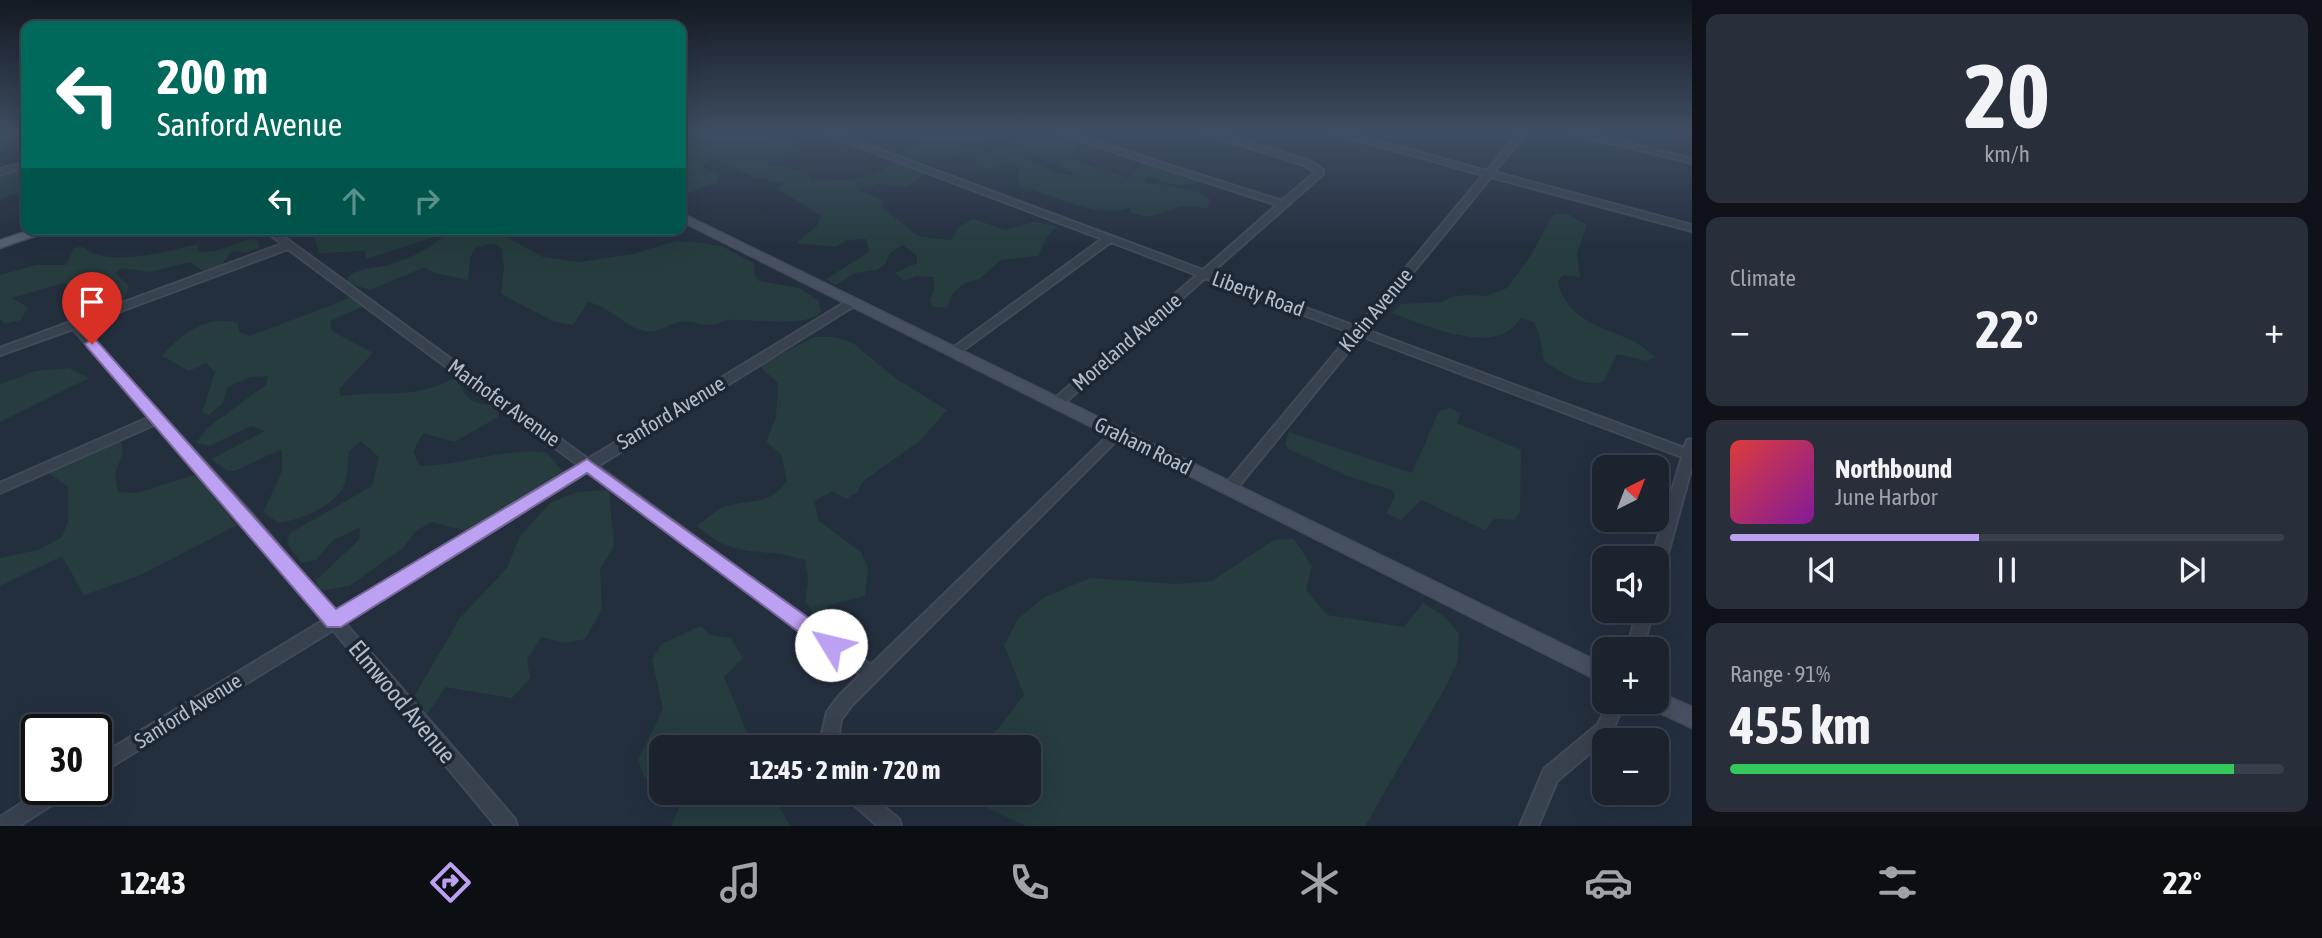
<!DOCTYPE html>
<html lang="en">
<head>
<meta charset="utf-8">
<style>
	:root { --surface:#1b232e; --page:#282f3a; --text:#f1f3f6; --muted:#a0a4aa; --line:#39404a; --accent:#bca0f2 }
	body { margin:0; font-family:"Asap Condensed",sans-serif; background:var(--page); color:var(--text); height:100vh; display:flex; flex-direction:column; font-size:26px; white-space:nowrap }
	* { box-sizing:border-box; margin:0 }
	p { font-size:23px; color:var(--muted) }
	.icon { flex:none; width:38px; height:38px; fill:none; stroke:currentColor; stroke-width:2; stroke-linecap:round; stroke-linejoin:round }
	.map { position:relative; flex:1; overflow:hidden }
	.sheet { display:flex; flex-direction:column; gap:14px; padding:14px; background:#0f1319; width:630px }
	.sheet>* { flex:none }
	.top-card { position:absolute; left:21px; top:21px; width:665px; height:214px; border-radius:14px; box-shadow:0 7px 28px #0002,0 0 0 2px var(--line); background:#00695c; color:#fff; overflow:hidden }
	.needle { width:46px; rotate:42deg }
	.tools { position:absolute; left:1592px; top:455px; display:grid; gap:14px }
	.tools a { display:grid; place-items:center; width:77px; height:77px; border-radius:14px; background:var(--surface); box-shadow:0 7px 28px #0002,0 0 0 2px var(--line); font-size:35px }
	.speed { position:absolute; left:21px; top:714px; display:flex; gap:14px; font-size:35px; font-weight:700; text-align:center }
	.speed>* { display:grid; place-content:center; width:91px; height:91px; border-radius:50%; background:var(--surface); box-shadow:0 7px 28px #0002,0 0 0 2px var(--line); line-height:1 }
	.speed .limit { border:4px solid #111; border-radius:10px; background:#fff; color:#111 }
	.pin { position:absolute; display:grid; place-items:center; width:60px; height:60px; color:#fff; margin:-72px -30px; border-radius:50% 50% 50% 0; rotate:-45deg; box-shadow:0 0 7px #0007 }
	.pin .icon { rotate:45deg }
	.me { position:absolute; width:77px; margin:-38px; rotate:306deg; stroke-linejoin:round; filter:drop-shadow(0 0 5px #0008) }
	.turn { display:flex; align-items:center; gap:24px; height:147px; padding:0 21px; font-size:32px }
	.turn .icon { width:91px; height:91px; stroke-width:2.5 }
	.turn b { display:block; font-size:49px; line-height:60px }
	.lanes { display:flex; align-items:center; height:66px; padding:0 21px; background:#0003; justify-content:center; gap:35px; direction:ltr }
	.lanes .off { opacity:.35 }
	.big { font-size:52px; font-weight:700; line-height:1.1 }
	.sheet .card { flex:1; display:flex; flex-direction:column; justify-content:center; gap:10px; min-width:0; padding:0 24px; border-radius:14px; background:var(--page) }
	.sheet .dial { align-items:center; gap:0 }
	.dial b { font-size:91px; line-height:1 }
	.song { display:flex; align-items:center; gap:21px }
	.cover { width:84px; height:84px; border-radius:10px; background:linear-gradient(135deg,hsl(0 70% 55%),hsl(290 70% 35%)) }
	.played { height:7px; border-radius:4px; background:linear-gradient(90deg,var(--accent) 45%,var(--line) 45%) }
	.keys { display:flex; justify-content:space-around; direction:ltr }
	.heat { display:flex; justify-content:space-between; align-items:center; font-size:38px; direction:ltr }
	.charge { height:10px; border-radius:5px; background:linear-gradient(90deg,#34c759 91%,var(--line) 0) }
	.trip { position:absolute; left:649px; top:735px; width:392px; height:70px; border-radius:14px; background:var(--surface); box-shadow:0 7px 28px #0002,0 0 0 2px var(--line); font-weight:700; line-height:70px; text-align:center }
	.dock { display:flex; height:112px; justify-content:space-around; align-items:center; background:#0b0e12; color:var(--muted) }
	.dock .icon { width:49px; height:49px }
	.dock .selected { color:var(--accent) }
	.dock b { font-size:32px; color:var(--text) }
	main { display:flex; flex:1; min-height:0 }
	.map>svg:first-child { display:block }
	.green { fill:#263c3f }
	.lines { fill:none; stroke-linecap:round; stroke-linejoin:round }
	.minor-casing { stroke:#414a57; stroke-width:4 }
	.secondary-casing { stroke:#414a57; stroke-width:3 }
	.primary-casing { stroke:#414a57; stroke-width:3 }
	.minor { fill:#38414e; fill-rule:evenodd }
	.secondary { fill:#465061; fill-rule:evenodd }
	.primary { fill:#56606e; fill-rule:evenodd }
	.route { fill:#bca0f2; stroke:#7a689d; stroke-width:2 }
	.labels { text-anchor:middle; stroke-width:7; stroke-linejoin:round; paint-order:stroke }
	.street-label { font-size:21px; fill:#b4bcc9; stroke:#1d2633 }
	.near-street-label { font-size:24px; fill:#b4bcc9; stroke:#1d2633 }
</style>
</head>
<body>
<main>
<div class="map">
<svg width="1692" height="826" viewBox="0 0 1692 826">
	<rect width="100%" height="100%" fill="#242f3e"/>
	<!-- green -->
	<path class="green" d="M0 132H26V144L0 153Z
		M681 132H776L774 136 799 143 783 159 765 164 808 172 810 180C850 179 859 185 896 162L926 174 907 187 878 184 859 190 883 200V208L918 236 951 240 959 227 973 219 1006 230 1033 222 1057 226 1047 237 1038 256 1001 260 979 279 963 284 953 293 947 308 933 307 930 300 934 289V277L916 276 905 281 895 273 917 263V256L903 245 890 253 885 264 877 270 856 273 835 285 826 279 869 252 866 239 846 240 836 247 796 243 817 226 821 216 777 188 785 184 755 177 711 159 702 167 718 174 717 182 681 196V180L690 175 681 173Z
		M918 132H990L986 142C959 151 937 170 908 160L906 155 915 143Z
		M1021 137 1082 141 1074 149 1070 159 1128 178 1142 162 1204 180C1185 189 1167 184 1149 176L1143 182 1195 191 1210 199 1207 208C1199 208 1187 205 1179 207 1159 214 1150 221 1130 212L1131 207C1095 221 1056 194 1020 187L1017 178 1019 168 1006 163 995 169H979L974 162 1000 148 1059 174 1075 175C1058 161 1022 155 1011 142Z
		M26 167V195L12 194 0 200V174Z
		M1554 214H1568L1587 225 1577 254 1580 277 1563 275 1558 282C1565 319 1603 327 1633 341 1641 345 1648 352 1656 357L1646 361 1617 354 1603 382C1583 388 1560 371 1544 361L1539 333 1534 322 1520 318C1499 359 1425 325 1392 313L1401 304 1442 302 1451 297 1465 295 1487 296 1507 288 1528 260Z
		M323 229H492L543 257 580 262 633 254 676 241 703 243 724 247 755 264 754 274 759 281 799 288 819 301 821 312C806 329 749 318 727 320 722 321 717 325 712 325 702 326 690 320 680 322 667 324 660 334 645 331 624 326 610 307 588 302L573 325 555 322 501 294 504 268 502 249 494 243 475 248 470 258 468 280 435 273 425 267 370 290 348 283 347 278C359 267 371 269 388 265 409 259 431 248 447 233L366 259 365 251 319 253 314 236Z
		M250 239 258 241 259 248 246 253 232 251 221 265 203 271 190 262 150 272 122 268 115 273 129 286 124 301 109 305 102 298V291L63 283 12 298 28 307 21 320 5 324 0 319V275L36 265H66L74 248 83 246C103 269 169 251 197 244L199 252 215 251Z
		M355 296 366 305 330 321 332 331 373 353 339 389 341 396C384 390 417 400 456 377 468 405 474 403 502 406L498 417 454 442 423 433 413 452 420 466C465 465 500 448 546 452L565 474 465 531 432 522 416 531 402 549 349 586 318 591 316 580 359 540 360 527 332 541 316 560 301 563 287 542 290 533 372 486 379 457 361 441 349 451C348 460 348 471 346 479 341 505 302 519 279 523L263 512 282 472V449L235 471H228L211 459 265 431 251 426 209 446 196 443 207 428 266 385 268 376 250 377 228 387 222 404 209 415 202 413 215 372 206 363 189 371 162 356C181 334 208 314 238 323L239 332 250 336Z
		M814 337H835L853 343 895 378 947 410 921 440 862 482 857 493 846 499 833 491 814 501 819 521 861 552 868 568 865 596 830 605 817 618 805 601 808 581 805 560C760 545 738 562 697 526 705 520 715 511 724 507 749 498 769 508 787 480L781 454 766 442 776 417 778 383 759 366Z
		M69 368 89 378 0 422V384L35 371Z
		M1449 408 1461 413 1457 423 1521 450 1520 511 1514 520 1494 519 1485 530 1421 500 1401 520 1386 513 1395 496 1393 490 1353 478 1288 449 1285 444 1289 432 1412 473 1439 411Z
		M120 439 123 452 115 473 118 492 136 493 195 475 237 525 141 575 84 595 62 556 0 586V558L38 550 61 538 68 522V487L46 471Z
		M609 490 614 546 600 569 602 609 585 639 565 643 541 637 527 660 530 678 512 698 445 687 427 715 415 695 460 618 507 568 520 536 550 503 577 492Z
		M1294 539 1312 566 1306 590 1327 615 1404 627 1423 603 1445 617 1459 634 1458 660 1446 686 1365 826H1026L987 808 983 793H1029V747H978L997 730 1024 695 1004 645 1018 619 1043 598 1090 578 1176 584 1212 581 1274 540Z
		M701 626 710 635 731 638 743 658 724 677 753 747H662L661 784 644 777 638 760 663 709 652 660 661 644Z
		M675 793H772L790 826H671L680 805Z"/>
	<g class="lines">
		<!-- minor casing -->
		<g class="minor-casing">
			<path id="minor" d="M820 132H832L1203 270 1277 205 1053 132H1065L1282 201 1315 172 1304 165 1200 132H1213L1310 161 1323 170V174L1211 273 1357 327 1483 175 1329 132H1343L1487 171 1519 132H1527L1494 172 1692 225V231L1491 177 1366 330 1684 448 1687 440 1692 439V466L1664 568 1662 572 1657 574V558H1652L1682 457 1361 336 1234 492H1224L1222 489 1224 486 1352 333 1205 278 1061 406H1053L1051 403 1053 400 1197 275 1111 242 958 354H950L948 352 950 350 1102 239Z
				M1566 132H1581L1692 159V163Z
				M26 162V167L0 175V169Z
				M263 229H273L588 459 849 300H857L858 302 857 304 598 466 871 665 1114 430H1122L1124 433 851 706 841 720 837 747H819L827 712 839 696 860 675 587 472 345 623 515 819 517 826H496L333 630 96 776V758L324 620 243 523 156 424 0 493V483L150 417 73 329 0 355V348L282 244ZM288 249 578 465 336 612 253 515 81 326Z
				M1637 611H1653L1643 649H1627Z
				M1609 702H1625L1610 736 1557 781 1538 826H1520L1544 769 1598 724Z
				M44 789H70L67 795 19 826H0V817Z
				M844 793H867L899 819 901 826H878L847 799Z"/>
		</g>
		<!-- secondary casing -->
		<g class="secondary-casing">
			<path id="secondary" d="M681 213 1605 665V684L681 221Z
				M1657 692 1692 707V728L1649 708 1647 702H1657Z"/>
		</g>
		<!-- primary casing -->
		<g class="primary-casing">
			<path id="primary" d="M34 229H55L0 248V240Z"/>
		</g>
		<!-- minor -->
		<use href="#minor" class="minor"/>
		<!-- secondary -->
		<use href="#secondary" class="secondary"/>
		<!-- primary -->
		<use href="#primary" class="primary"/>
	</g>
	<!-- sky -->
	<linearGradient id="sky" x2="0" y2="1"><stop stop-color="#141a22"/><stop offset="0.53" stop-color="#3f4d63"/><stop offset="1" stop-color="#3f4d63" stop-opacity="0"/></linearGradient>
	<rect width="1692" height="248" fill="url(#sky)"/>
	<!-- route -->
	<path class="route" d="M92 339 97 341 336 609 587 459 838 639 841 645 838 651 831 653 824 651 587 473 341 627H327L87 347 85 344Z"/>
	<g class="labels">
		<!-- street labels -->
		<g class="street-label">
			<text transform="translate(1258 294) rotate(20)" y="7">Liberty Road</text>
			<text transform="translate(1376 310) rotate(-50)" y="7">Klein Avenue</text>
			<text transform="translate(1127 342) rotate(-41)" y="7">Moreland Avenue</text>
			<text transform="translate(504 403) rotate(36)" y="7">Marhofer Avenue</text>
			<text transform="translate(671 413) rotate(-31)" y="7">Sanford Avenue</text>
			<text transform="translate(1143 446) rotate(26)" y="7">Graham Road</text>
			<text transform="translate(188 711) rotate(-32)" y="7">Sanford Avenue</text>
		</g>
		<!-- near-street labels -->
		<g class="near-street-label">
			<text transform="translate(402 702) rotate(50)" y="8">Elmwood Avenue</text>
		</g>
	</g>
</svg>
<div class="tools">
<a><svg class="needle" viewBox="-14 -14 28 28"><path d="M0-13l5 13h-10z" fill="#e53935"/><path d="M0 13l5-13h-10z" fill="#a0a4aa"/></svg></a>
<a><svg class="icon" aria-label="sound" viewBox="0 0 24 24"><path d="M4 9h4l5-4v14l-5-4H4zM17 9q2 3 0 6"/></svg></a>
<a>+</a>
<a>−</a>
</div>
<div class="speed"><div class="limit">30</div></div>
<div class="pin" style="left:92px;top:344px;background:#d93025"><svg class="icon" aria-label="arrive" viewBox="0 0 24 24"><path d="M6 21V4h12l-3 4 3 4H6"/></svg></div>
<svg class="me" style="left:831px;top:645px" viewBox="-20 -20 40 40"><circle r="19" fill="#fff"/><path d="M0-13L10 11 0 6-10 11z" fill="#bca0f2"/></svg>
<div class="trip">12:45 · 2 min · 720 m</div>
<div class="top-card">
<div class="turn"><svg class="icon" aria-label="left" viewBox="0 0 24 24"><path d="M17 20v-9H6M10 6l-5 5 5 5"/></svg><div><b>200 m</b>Sanford Avenue</div></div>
<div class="lanes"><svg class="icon" aria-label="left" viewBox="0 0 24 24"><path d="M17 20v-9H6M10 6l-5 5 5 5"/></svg><svg class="icon off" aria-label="ahead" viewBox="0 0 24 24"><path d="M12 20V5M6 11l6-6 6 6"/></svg><svg class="icon off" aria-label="right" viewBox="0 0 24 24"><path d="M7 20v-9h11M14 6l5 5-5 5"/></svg></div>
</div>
</div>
<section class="sheet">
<div class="card dial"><b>20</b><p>km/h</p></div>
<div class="card"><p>Climate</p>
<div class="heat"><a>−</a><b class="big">22°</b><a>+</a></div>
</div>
<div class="card">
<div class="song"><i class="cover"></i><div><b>Northbound</b><p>June Harbor</p></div></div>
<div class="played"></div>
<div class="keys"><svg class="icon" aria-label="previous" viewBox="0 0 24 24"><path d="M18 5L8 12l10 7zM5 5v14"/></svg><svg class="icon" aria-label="pause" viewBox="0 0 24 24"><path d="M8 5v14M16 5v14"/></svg><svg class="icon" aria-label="next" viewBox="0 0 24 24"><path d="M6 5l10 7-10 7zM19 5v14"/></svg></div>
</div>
<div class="card"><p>Range · 91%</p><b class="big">455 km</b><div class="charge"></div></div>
</section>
</main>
<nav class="dock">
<b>12:43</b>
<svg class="icon selected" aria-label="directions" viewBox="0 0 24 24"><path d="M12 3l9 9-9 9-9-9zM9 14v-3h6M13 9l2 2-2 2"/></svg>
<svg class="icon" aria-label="music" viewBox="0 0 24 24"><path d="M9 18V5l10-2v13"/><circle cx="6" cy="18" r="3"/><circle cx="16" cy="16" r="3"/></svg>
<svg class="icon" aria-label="phone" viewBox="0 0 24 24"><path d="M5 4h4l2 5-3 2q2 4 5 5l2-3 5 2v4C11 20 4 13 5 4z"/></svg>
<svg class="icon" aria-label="climate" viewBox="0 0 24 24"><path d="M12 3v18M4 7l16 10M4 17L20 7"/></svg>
<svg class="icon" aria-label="car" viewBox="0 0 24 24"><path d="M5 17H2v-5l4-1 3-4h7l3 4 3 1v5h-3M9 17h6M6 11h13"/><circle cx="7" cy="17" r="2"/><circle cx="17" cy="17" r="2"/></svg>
<svg class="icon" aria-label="filters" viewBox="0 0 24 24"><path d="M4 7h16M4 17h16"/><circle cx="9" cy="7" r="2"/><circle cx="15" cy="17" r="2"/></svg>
<b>22°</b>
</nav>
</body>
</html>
